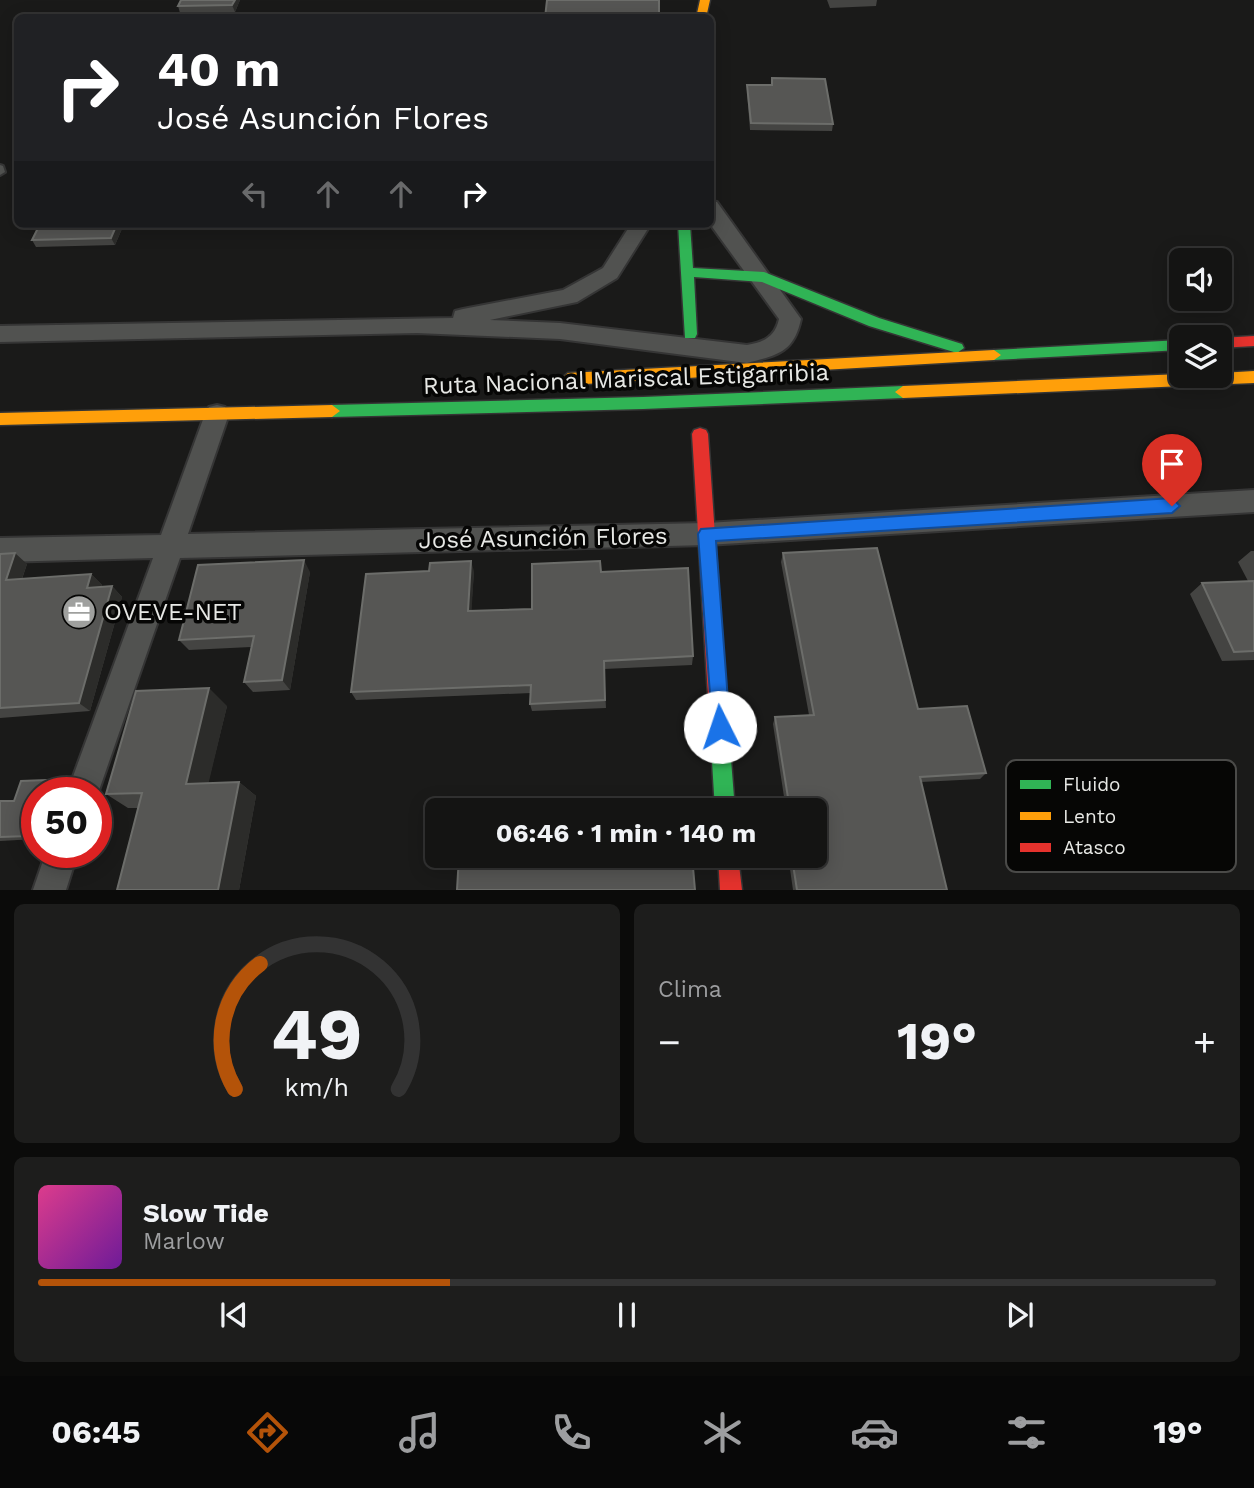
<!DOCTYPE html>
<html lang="es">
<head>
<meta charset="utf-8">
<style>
	:root { --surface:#141413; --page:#1d1d1c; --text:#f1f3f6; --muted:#9d9ea0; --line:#333; --accent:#b45309 }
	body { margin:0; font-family:"Work Sans",sans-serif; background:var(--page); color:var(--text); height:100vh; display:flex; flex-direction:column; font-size:26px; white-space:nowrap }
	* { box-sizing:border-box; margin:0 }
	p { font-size:23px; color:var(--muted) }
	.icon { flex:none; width:38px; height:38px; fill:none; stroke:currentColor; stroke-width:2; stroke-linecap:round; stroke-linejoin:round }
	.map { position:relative; height:890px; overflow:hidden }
	.drawer { display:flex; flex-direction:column; gap:14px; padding:14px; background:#0b0b0a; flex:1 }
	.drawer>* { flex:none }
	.guide { position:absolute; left:14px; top:14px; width:700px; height:214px; border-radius:10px; box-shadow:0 4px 18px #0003,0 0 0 2px var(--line); background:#202124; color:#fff; overflow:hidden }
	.controls { position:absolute; left:1169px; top:248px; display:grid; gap:14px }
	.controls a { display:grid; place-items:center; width:63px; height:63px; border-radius:10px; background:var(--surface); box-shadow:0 4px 18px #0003,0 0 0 2px var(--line); font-size:35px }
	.speed { position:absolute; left:21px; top:777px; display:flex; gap:14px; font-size:35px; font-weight:700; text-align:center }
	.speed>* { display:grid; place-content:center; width:91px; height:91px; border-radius:50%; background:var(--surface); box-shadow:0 4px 18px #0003,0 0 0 2px var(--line); line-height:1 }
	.speed .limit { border:10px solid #d22; background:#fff; color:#111 }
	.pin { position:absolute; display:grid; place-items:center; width:60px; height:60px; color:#fff; margin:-72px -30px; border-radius:50% 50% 50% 0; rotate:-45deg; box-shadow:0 0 7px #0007 }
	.pin .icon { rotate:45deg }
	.me { position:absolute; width:77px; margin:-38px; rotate:356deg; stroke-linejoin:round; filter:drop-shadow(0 0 5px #0008) }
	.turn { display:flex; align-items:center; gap:24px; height:147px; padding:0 28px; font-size:32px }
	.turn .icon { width:91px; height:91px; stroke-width:2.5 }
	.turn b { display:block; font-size:49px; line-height:60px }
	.lanes { display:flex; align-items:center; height:66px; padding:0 28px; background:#0003; justify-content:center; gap:35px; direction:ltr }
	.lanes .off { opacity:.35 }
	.big { font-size:52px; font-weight:700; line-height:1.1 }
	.drawer .tile { flex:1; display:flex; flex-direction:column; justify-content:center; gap:10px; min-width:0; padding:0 24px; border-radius:10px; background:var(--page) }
	.drawer .dial { align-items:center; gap:0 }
	.dial svg { height:182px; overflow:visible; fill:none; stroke:var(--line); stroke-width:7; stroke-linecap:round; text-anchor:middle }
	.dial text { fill:var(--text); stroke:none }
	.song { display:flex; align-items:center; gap:21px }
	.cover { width:84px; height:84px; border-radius:10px; background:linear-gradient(135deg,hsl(330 70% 55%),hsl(280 70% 35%)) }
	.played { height:7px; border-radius:4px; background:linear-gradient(90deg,var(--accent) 35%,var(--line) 35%) }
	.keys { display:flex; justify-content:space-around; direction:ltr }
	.heat { display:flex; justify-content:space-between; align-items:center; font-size:38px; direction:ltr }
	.drawer .tiles { flex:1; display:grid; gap:14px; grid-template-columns:1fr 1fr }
	.tile:last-child { grid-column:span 2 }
	.trip { position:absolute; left:425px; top:798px; width:402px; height:70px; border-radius:10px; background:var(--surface); box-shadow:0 4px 18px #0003,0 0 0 2px var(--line); font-weight:700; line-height:70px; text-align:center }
	.dock { display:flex; height:112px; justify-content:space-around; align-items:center; background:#080808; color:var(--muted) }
	.dock .icon { width:49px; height:49px }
	.dock .on { color:var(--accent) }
	.dock b { font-size:32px; color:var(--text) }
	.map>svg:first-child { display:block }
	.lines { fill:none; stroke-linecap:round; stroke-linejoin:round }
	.lane-casing { stroke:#353535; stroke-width:4 }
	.street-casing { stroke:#353535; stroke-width:4 }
	.fast-casing { stroke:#353535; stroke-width:3 }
	.slow-casing { stroke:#353535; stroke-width:3 }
	.jam-casing { stroke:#353535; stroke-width:3 }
	.lane { fill:#515250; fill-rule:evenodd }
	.street { fill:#515250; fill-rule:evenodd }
	.fast { fill:#30b455; fill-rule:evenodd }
	.slow { fill:#ff9f0a; fill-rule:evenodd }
	.jam { fill:#e5322d; fill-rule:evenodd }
	.wall { fill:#444442 }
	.shaded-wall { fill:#2c2c2a }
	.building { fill:#565654; stroke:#6c6d6a; stroke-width:2 }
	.route { fill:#1a73e8; stroke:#114b97; stroke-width:2 }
	.labels { text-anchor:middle; stroke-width:7; stroke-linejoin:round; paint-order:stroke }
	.street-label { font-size:24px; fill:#e7e8e5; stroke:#060605 }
	.poi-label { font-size:24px; fill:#e7e8e5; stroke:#060605; text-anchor:start }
	.key { fill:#060605; stroke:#4a4a48; stroke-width:2 }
	.key-label { font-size:19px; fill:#e7e8e5 }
</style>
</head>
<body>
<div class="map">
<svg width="1254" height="890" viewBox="0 0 1254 890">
	<rect width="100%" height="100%" fill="#1a1a19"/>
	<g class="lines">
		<!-- lane casing -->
		<g class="lane-casing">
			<path id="lane" d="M0 165 3 166 5 172 0 175Z"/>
		</g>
		<!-- street casing -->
		<g class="street-casing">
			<path id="street" d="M710 201 717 202 801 319C794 352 778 355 747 363L560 339 417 333 0 342V326L453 318 455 311 463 309 563 290 603 268 631 224H651L617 278 577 302 490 320 560 323 747 345C764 342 775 337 779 319L710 224Z
				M217 405 225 407 229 414 188 534 707 523 1254 490V512L707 545 180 558 96 799V793H67L153 558 0 562V538L161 535 205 414 209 407Z
				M46 852H78L66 890H33Z"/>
		</g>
		<!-- fast casing -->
		<g class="fast-casing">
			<path id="fast" d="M678 224H690L693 268 764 272 879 318 962 344 964 348 957 353 869 326 762 282 694 277 697 334 695 338H685Z
				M1181 340V350L994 360 987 355 994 350Z
				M903 386 911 392 903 398 643 409 332 417 324 411 332 405 643 397Z
				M717 687 724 690 726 696 735 810H715L708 696 710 690Z"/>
		</g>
		<!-- slow casing -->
		<g class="slow-casing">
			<path id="slow" d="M700 0H710L706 18H696Z
				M994 350 1001 355 994 360 568 385 561 379 568 373Z
				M1254 371V383L903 398 895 392 903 386 1181 374 1220 376V373Z
				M332 405 340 411 332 417 0 425V413Z"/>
		</g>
		<!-- jam casing -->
		<g class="jam-casing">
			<path id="jam" d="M1254 336V346L1220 348V338Z
				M700 428 706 430 708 434 726 696 724 702 717 705 710 702 708 696 692 434 694 430Z
				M718 856H738L742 890H720Z"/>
		</g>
		<!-- lane -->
		<use href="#lane" class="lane"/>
		<!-- street -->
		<use href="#street" class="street"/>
		<!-- fast -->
		<use href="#fast" class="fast"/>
		<!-- slow -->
		<use href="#slow" class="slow"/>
		<!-- jam -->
		<use href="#jam" class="jam"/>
	</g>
	<!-- wall -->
	<path class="wall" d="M181 0H240L235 12 180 13 178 6Z
		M827 0H877L876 6 830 8Z
		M772 78 833 124 832 131 750 130 747 92V85H771Z
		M124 224 115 245 36 247 32 240Z
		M1251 551H1254V660L1222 661 1190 594 1202 583 1248 581 1238 562Z
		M783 553 918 709 986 773 980 779 921 782 947 890H793L789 862 792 858 794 857V856H816V810H786L773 724 775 717 809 715 781 562Z
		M0 554 27 564 22 579 91 574 102 585 101 587 112 586 122 597 90 711 0 718Z
		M474 571 471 611 532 609 601 572 693 656 692 665 604 669 606 708 532 711 530 704 531 693 356 700 351 692Z
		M310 572 290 690 253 692 244 682 251 647 189 650 179 640Z
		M227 706 208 783 239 782 256 796 239 890H117L138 808H128L106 794Z
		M46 780 53 784 37 793V835L36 839 0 841V801H14Z"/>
	<!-- shaded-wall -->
	<path class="shaded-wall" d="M235 0H240L235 12 232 5Z
		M117 224H124L115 245 111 238Z
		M15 553 27 564 18 590 6 580Z
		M304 560 310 572 290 690 282 680Z
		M471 561 474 571 471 620 468 611Z
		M91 574 102 585 98 598 87 588Z
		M112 586 122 597 90 711 79 703Z
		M209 688 227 706 205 798 186 784Z
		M46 780 53 784 50 793H42Z
		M239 782 256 796 239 890H218Z
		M37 808V835L36 839 28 836Z"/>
	<!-- building -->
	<path class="building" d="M181 0H235L232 5 178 6Z
		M547 0H659V18H545Z
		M772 78 825 79 833 124 751 123 747 85H772Z
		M40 224H117L111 238 32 240Z
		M877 548 918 709 967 706 986 773 920 777 947 890H797L792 858 798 857V856H816V810H790L775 717 814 715 783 553Z
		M15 553 6 580 91 574 87 588 112 586 79 703 0 708V554Z
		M304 560 282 680 244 682 254 636 179 640 198 565Z
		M471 561 468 611 532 609V564L600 561 601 572 688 568 693 656 604 661 605 700 530 704 531 685 351 692 366 574 429 571 430 563Z
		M1254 581V651L1234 652 1202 583Z
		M209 688 186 784 239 782 218 890H117L142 793 106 794 136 691Z
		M46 780 42 793H37V808L28 836 0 837V801H14L21 781Z
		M459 856H692L695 890H457Z"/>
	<!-- route -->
	<path class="route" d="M1172 498 1180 506 1172 513 716 541 730 727 727 734 720 737 713 734 698 534 701 529Z"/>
	<!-- icons -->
	<defs>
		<g id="office-disc" transform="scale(1.75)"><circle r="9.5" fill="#9fa09e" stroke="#060605"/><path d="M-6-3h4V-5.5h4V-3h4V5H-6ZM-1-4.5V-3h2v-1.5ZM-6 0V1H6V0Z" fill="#fff"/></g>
	</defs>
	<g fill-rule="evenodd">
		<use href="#office-disc" x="79" y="612"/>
	</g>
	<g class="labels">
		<!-- street labels -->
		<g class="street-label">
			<text transform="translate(626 379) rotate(-2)" y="8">Ruta Nacional Mariscal Estigarribia</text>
			<text transform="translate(543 538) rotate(-1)" y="8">José Asunción Flores</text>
		</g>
		<!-- poi labels -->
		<g class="poi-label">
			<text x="104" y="620">OVEVE-NET</text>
		</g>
	</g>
	<!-- legend -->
	<rect x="1006" y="760" width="230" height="112" rx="10" class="key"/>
	<rect x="1020" y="780" width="31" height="9" fill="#30b455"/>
	<rect x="1020" y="812" width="31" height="8" fill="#ff9f0a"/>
	<rect x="1020" y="843" width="31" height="9" fill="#e5322d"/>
	<g class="key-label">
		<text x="1063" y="791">Fluido</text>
		<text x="1063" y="823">Lento</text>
		<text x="1063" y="854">Atasco</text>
	</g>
</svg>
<div class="controls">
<a><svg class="icon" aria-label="sound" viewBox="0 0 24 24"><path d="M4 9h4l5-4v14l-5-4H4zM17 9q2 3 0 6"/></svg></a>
<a><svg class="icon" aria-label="layers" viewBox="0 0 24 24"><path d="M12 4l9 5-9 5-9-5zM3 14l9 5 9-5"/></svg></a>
</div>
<div class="speed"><div class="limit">50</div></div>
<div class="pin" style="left:1172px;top:506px;background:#d93025"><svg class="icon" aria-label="arrive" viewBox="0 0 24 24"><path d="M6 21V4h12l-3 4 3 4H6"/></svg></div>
<svg class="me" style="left:720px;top:727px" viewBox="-20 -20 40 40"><circle r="19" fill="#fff"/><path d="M0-13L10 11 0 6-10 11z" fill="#1a73e8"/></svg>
<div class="trip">06:46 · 1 min · 140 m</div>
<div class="guide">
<div class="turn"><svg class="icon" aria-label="right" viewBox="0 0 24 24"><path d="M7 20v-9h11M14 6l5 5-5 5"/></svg><div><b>40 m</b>José Asunción Flores</div></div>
<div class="lanes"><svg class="icon off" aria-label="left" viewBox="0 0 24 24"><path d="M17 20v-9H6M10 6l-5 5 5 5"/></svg><svg class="icon off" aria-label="ahead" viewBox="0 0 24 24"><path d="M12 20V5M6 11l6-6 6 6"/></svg><svg class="icon off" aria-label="ahead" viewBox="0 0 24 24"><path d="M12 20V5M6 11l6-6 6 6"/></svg><svg class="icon" aria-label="right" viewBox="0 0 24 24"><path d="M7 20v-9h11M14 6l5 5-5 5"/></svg></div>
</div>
</div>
<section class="drawer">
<div class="tiles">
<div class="tile dial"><svg viewBox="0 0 100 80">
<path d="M14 69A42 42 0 1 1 86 69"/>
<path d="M14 69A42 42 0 0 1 25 14" stroke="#b45309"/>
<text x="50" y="56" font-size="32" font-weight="700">49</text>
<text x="50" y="72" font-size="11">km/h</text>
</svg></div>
<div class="tile"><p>Clima</p>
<div class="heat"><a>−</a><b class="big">19°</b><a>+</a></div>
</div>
<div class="tile">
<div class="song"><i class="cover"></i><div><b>Slow Tide</b><p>Marlow</p></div></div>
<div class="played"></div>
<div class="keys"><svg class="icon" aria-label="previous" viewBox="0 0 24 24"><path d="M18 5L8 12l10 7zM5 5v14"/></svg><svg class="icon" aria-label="pause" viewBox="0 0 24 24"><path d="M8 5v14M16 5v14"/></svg><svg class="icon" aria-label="next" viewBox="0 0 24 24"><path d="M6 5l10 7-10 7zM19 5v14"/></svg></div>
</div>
</div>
</section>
<nav class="dock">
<b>06:45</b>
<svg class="icon on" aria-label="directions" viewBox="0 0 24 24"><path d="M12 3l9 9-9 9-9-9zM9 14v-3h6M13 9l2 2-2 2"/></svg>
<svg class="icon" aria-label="music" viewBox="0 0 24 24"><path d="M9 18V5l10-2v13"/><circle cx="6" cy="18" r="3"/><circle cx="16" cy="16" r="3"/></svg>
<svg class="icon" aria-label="phone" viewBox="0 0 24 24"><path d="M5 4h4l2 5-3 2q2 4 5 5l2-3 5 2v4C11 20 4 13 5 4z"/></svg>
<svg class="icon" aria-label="climate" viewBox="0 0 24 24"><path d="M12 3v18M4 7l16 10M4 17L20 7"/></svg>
<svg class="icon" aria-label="car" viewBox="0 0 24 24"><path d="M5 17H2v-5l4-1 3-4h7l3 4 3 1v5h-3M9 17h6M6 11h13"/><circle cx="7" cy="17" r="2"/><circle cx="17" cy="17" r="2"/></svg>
<svg class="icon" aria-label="filters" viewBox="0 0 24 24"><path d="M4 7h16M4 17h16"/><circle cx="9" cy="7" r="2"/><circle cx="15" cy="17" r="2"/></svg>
<b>19°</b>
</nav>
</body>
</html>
